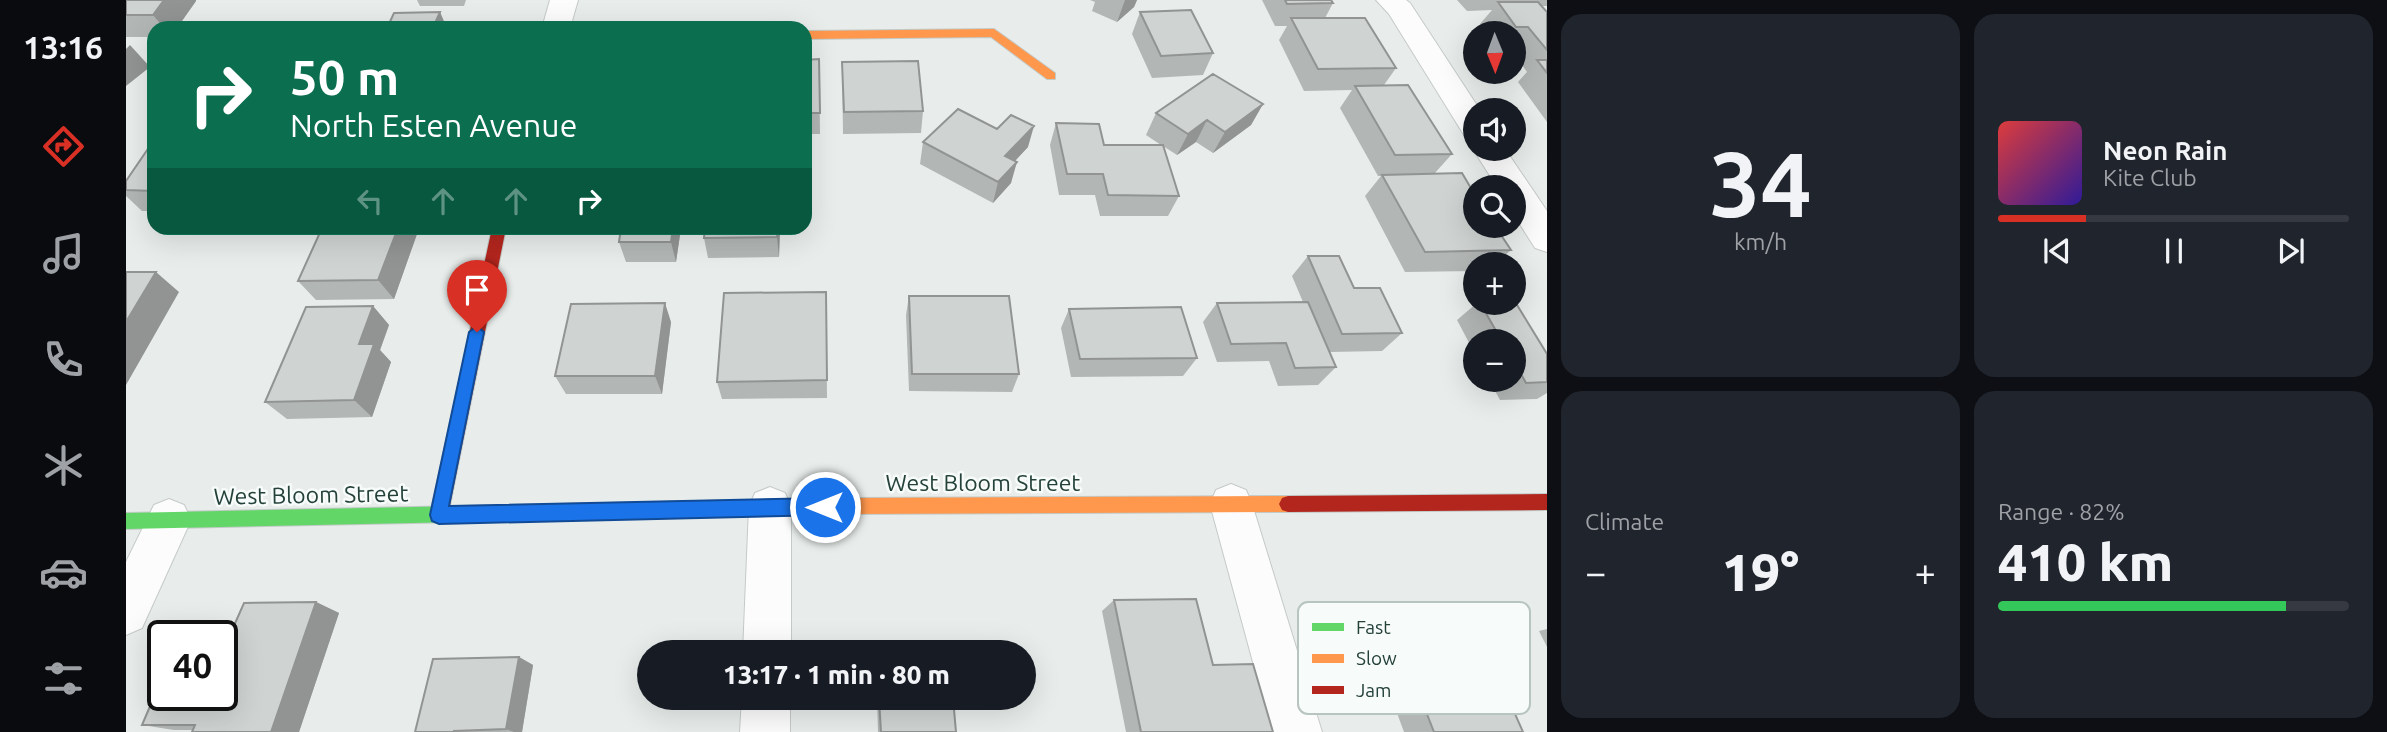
<!DOCTYPE html>
<html lang="en">
<head>
<meta charset="utf-8">
<style>
	:root { --surface:#171b24; --page:#20242c; --text:#f1f3f6; --muted:#9ea1a6; --line:#363941; --accent:#d93025 }
	body { margin:0; font-family:Ubuntu,sans-serif; background:var(--page); color:var(--text); height:100vh; display:flex; flex-direction:column; font-size:26px; white-space:nowrap }
	* { box-sizing:border-box; margin:0 }
	p { font-size:23px; color:var(--muted) }
	.icon { flex:none; width:38px; height:38px; fill:none; stroke:currentColor; stroke-width:2; stroke-linecap:round; stroke-linejoin:round }
	.map { position:relative; flex:1; overflow:hidden }
	.side { display:flex; flex-direction:column; gap:14px; padding:14px; background:#0d0f14; width:840px }
	.side>* { flex:none }
	.top-card { position:absolute; left:21px; top:21px; width:665px; height:214px; border-radius:21px; box-shadow:0 7px 28px #0002; background:#0b6e4f; color:#fff; overflow:hidden }
	.needle { width:46px; rotate:179deg }
	.tools { position:absolute; left:1337px; top:21px; display:grid; gap:14px }
	.tools a { display:grid; place-items:center; width:63px; height:63px; border-radius:50%; background:var(--surface); box-shadow:0 7px 28px #0002; font-size:35px }
	.speed { position:absolute; left:21px; top:620px; display:flex; gap:14px; font-size:35px; font-weight:700; text-align:center }
	.speed>* { display:grid; place-content:center; width:91px; height:91px; border-radius:50%; background:var(--surface); box-shadow:0 7px 28px #0002; line-height:1 }
	.speed .limit { border:4px solid #111; border-radius:10px; background:#fff; color:#111 }
	.pin { position:absolute; display:grid; place-items:center; width:60px; height:60px; color:#fff; margin:-72px -30px; border-radius:50% 50% 50% 0; rotate:-45deg; box-shadow:0 0 7px #0007 }
	.pin .icon { rotate:45deg }
	.me { position:absolute; width:77px; margin:-38px; rotate:270deg; stroke-linejoin:round; filter:drop-shadow(0 0 5px #0008) }
	.turn { display:flex; align-items:center; gap:24px; height:147px; padding:0 28px; font-size:32px }
	.turn .icon { width:91px; height:91px; stroke-width:2.5 }
	.turn b { display:block; font-size:49px; line-height:60px }
	.lanes { display:flex; align-items:center; height:66px; padding:0 28px; background:#0003; justify-content:center; gap:35px; direction:ltr }
	.lanes .off { opacity:.35 }
	.big { font-size:52px; font-weight:800; line-height:1.1 }
	.side .tile { flex:1; display:flex; flex-direction:column; justify-content:center; gap:10px; min-width:0; padding:0 24px; border-radius:21px; background:var(--page) }
	.side .dial { align-items:center; gap:0 }
	.dial b { font-size:91px; line-height:1 }
	.song { display:flex; align-items:center; gap:21px }
	.cover { width:84px; height:84px; border-radius:10px; background:linear-gradient(135deg,hsl(0 70% 55%),hsl(250 70% 35%)) }
	.played { height:7px; border-radius:4px; background:linear-gradient(90deg,var(--accent) 25%,var(--line) 25%) }
	.keys { display:flex; justify-content:space-around; direction:ltr }
	.heat { display:flex; justify-content:space-between; align-items:center; font-size:38px; direction:ltr }
	.charge { height:10px; border-radius:5px; background:linear-gradient(90deg,#34c759 82%,var(--line) 0) }
	.side .tiles { flex:1; display:grid; gap:14px; grid-template-columns:repeat(2,1fr) }
	.trip { position:absolute; left:511px; top:640px; width:399px; height:70px; border-radius:35px; background:var(--surface); box-shadow:0 7px 28px #0002; font-weight:800; line-height:70px; text-align:center }
	main { display:flex; flex:1; min-height:0 }
	.menu { display:flex; flex-direction:column; width:126px; justify-content:space-around; align-items:center; background:#090b0e; color:var(--muted) }
	.menu .icon { width:49px; height:49px }
	.menu .active { color:var(--accent) }
	.menu b { font-size:32px; color:var(--text) }
	.map>svg:first-child { display:block }
	.lines { fill:none; stroke-linecap:round; stroke-linejoin:round }
	.street-casing { stroke:#c5cac8; stroke-width:2 }
	.fast-casing { stroke:#c3cbc8; stroke-width:2 }
	.slow-casing { stroke:#c3cbc8; stroke-width:2 }
	.jam-casing { stroke:#c3cbc8; stroke-width:2 }
	.street { fill:#fcfcfc; fill-rule:evenodd }
	.fast { fill:#63d668; fill-rule:evenodd }
	.slow { fill:#ff974d; fill-rule:evenodd }
	.jam { fill:#b3261e; fill-rule:evenodd }
	.wall { fill:#b2b6b5 }
	.shaded-wall { fill:#919493 }
	.building { fill:#cfd4d2; stroke:#919493; stroke-width:2 }
	.route { fill:#1a73e8; stroke:#114b97; stroke-width:2 }
	.labels { text-anchor:middle; stroke-width:5; stroke-linejoin:round; paint-order:stroke }
	.street-label { font-size:23px; fill:#24423a; stroke:#f7fbf9 }
	.key { fill:#f7fbf9; stroke:#b8c4c0; stroke-width:2 }
	.key-label { font-size:19px; fill:#24423a }
</style>
</head>
<body>
<main>
<nav class="menu">
<b>13:16</b>
<svg class="icon active" aria-label="directions" viewBox="0 0 24 24"><path d="M12 3l9 9-9 9-9-9zM9 14v-3h6M13 9l2 2-2 2"/></svg>
<svg class="icon" aria-label="music" viewBox="0 0 24 24"><path d="M9 18V5l10-2v13"/><circle cx="6" cy="18" r="3"/><circle cx="16" cy="16" r="3"/></svg>
<svg class="icon" aria-label="phone" viewBox="0 0 24 24"><path d="M5 4h4l2 5-3 2q2 4 5 5l2-3 5 2v4C11 20 4 13 5 4z"/></svg>
<svg class="icon" aria-label="climate" viewBox="0 0 24 24"><path d="M12 3v18M4 7l16 10M4 17L20 7"/></svg>
<svg class="icon" aria-label="car" viewBox="0 0 24 24"><path d="M5 17H2v-5l4-1 3-4h7l3 4 3 1v5h-3M9 17h6M6 11h13"/><circle cx="7" cy="17" r="2"/><circle cx="17" cy="17" r="2"/></svg>
<svg class="icon" aria-label="filters" viewBox="0 0 24 24"><path d="M4 7h16M4 17h16"/><circle cx="9" cy="7" r="2"/><circle cx="15" cy="17" r="2"/></svg>
</nav>
<div class="map">
<svg width="1421" height="732" viewBox="0 0 1421 732">
	<rect width="100%" height="100%" fill="#e8edeb"/>
	<g class="lines">
		<!-- street casing -->
		<g class="street-casing">
			<path id="street" d="M424 0H452L444 28H416Z
				M1250 0H1280L1284 3 1354 110H1349V138L1338 135 1263 14Z
				M1349 145V149H1379L1421 211V252L1409 248 1388 215V187H1371L1347 149Z
				M1105 484 1120 490 1126 504 1196 732H1146L1084 504 1090 490Z
				M644 487 659 493 665 507V653H617L623 507 629 493Z
				M43 499 58 505 65 520 16 628 0 635V562L28 505Z
				M616 698H664V732H614Z"/>
		</g>
		<!-- fast casing -->
		<g class="fast-casing">
			<path id="fast" d="M723 498 729 500 732 506 729 512 723 514 0 529V513Z"/>
		</g>
		<!-- slow casing -->
		<g class="slow-casing">
			<path id="slow" d="M868 29 929 73V79H921L865 37 679 39V31Z
				M1162 496 1168 498 1171 504 1168 510 1162 512 723 514 717 512 714 506 717 500 723 498Z"/>
		</g>
		<!-- jam casing -->
		<g class="jam-casing">
			<path id="jam" d="M366 228H380L322 515 319 521 313 523 307 521 304 515Z
				M1421 494V510L1162 512 1156 510 1153 504 1156 498 1162 496Z"/>
		</g>
		<!-- street -->
		<use href="#street" class="street"/>
		<!-- fast -->
		<use href="#fast" class="fast"/>
		<!-- slow -->
		<use href="#slow" class="slow"/>
		<!-- jam -->
		<use href="#jam" class="jam"/>
	</g>
	<!-- wall -->
	<path class="wall" d="M0 0 70 1 51 28H28V37H0Z
		M291 0H340L338 6H294Z
		M964 0H1011L1008 7 991 22 966 11 969 2Z
		M1136 0H1205L1207 3 1199 18 1270 68 1258 85 1326 154 1308 174 1385 250 1369 264H1349V271L1279 272 1239 196 1255 176H1252L1214 108 1226 90 1178 91 1153 40 1161 26H1149Z
		M1331 0H1421V6H1416L1421 12V122L1392 82 1401 72 1388 54V33H1361L1354 24 1366 10 1341 11Z
		M1014 12 1087 53 1077 75 1026 78 1006 34Z
		M693 59 694 134H679V60Z
		M716 62 797 111 795 133 717 134Z
		M1137 104 1125 125 1087 153 1070 142 1051 155 1037 146 1053 196 1042 216H974L969 195H933L924 145 930 123 978 145H1035L1020 135 1030 113Z
		M28 140V211H16L0 196V181Z
		M797 142 902 147 889 161 885 183 867 203 794 164Z
		M555 228 550 262H500L493 242Z
		M579 228H654L653 257 582 258 578 238Z
		M291 234 268 299 190 300 172 281Z
		M1182 256 1228 288 1276 333 1256 351 1204 352 1210 367 1192 385 1152 386 1143 361 1091 362 1077 322 1091 303 1177 302 1166 276Z
		M700 292 701 398 596 399 591 382Z
		M783 296 893 374 886 392 783 391 780 315Z
		M1351 303H1388L1421 354V393L1411 399 1374 400 1363 380H1388V341H1349V354L1331 320Z
		M247 306 263 325 254 350 265 362 246 417 161 419 139 402Z
		M943 309 1071 358 1057 376 945 377 935 328Z
		M545 322 536 394H440L429 376Z
		M988 600 1087 665 1147 732H1000L976 611Z
		M190 602 213 613 173 732H66L67 730H48L16 725 107 628Z
		M1262 614 1397 732H1278L1238 624Z
		M1421 629V647L1413 631Z
		M393 657 407 665 396 732H289Z
		M751 698H827L830 732H752Z"/>
	<!-- shaded-wall -->
	<path class="shaded-wall" d="M38 0H70V1L51 28H38L27 15Z
		M999 0H1011L1008 7 991 22Z
		M314 12 321 28H307Z
		M4 45 24 67 0 86V49Z
		M1137 104 1125 125 1087 153 1099 132Z
		M1081 120 1070 142 1051 155 1062 134Z
		M908 126 902 147 874 177 879 156Z
		M891 162 885 183 867 203 872 182Z
		M272 228H286L291 234 268 299 252 280Z
		M547 228H555L550 262 545 242Z
		M652 228H654L653 257 651 237Z
		M30 272 53 292 0 385V322Z
		M539 303 545 322 536 394 529 376Z
		M247 306 263 325 254 350 265 362 246 417 228 400 233 344Z
		M190 602 213 613 173 732H145Z
		M393 657 407 665 396 732H388L380 729Z"/>
	<!-- building -->
	<path class="building" d="M0 0H38L27 15H0Z
		M1159 0H1205L1207 3 1161 4Z
		M1372 2H1412L1421 12V50L1402 27H1390Z
		M1065 10 1087 53 1035 56 1014 12Z
		M314 12 307 28H261L268 13Z
		M1165 18H1239L1270 68 1192 69Z
		M693 59 694 113H679V60Z
		M1411 60H1421V73Z
		M792 61 797 111 718 112 716 62Z
		M1087 74 1137 104 1099 132 1081 120 1062 134 1030 113Z
		M1282 85 1326 154 1269 155 1229 86Z
		M832 109 871 129 885 115 908 126 879 156 891 162 872 182 797 142Z
		M930 123 973 124 978 145H1037L1053 196 982 195 977 174H941Z
		M28 140V191L0 190V181Z
		M1336 173 1349 195V226H1369L1385 250 1299 252 1256 175Z
		M196 228H272L252 280 172 281Z
		M495 228H547L545 242H493Z
		M579 228H652L651 237 578 238Z
		M1182 256H1213L1228 288H1254L1276 333 1216 334Z
		M0 272H30L0 322Z
		M700 292 701 380 591 382 598 293Z
		M783 296H883L893 374H786Z
		M1388 300 1421 354V382L1400 383 1388 361V341H1376L1354 303H1388Z
		M1182 302 1210 367 1169 368 1160 343 1105 344 1091 303Z
		M539 303 529 376H429L445 304Z
		M247 306 233 344H248L228 400 139 402 180 307Z
		M1055 307 1071 358 954 359 943 309Z
		M1070 599 1087 665 1127 664 1147 732H1015L988 600Z
		M190 602 145 732H66L69 725H16L37 676V695H96V635H54L57 628H107L118 603Z
		M1344 612 1397 732H1308L1262 614Z
		M823 642 824 653H752L751 643Z
		M393 657 380 729 328 731V732H289L307 659Z
		M753 698H827L830 732H755Z"/>
	<!-- route -->
	<path class="route" d="M351 326 358 332 323 506 699 498 705 501 707 507 705 513 699 515 313 524 306 521 304 515 343 332Z"/>
	<g class="labels">
		<!-- street labels -->
		<g class="street-label">
			<text x="857" y="491">West Bloom Street</text>
			<text transform="translate(185 495) rotate(-1)" y="8">West Bloom Street</text>
		</g>
	</g>
	<!-- legend -->
	<rect x="1172" y="602" width="232" height="112" rx="10" class="key"/>
	<rect x="1186" y="623" width="32" height="8" fill="#63d668"/>
	<rect x="1186" y="654" width="32" height="9" fill="#ff974d"/>
	<rect x="1186" y="686" width="32" height="8" fill="#b3261e"/>
	<g class="key-label">
		<text x="1230" y="634">Fast</text>
		<text x="1230" y="665">Slow</text>
		<text x="1230" y="697">Jam</text>
	</g>
</svg>
<div class="tools">
<a><svg class="needle" viewBox="-14 -14 28 28"><path d="M0-13l5 13h-10z" fill="#e53935"/><path d="M0 13l5-13h-10z" fill="#9ea1a6"/></svg></a>
<a><svg class="icon" aria-label="sound" viewBox="0 0 24 24"><path d="M4 9h4l5-4v14l-5-4H4zM17 9q2 3 0 6"/></svg></a>
<a><svg class="icon" aria-label="search" viewBox="0 0 24 24"><circle cx="10" cy="10" r="6"/><path d="M15 15l6 6"/></svg></a>
<a>+</a>
<a>−</a>
</div>
<div class="speed"><div class="limit">40</div></div>
<div class="pin" style="left:351px;top:332px;background:#d93025"><svg class="icon" aria-label="arrive" viewBox="0 0 24 24"><path d="M6 21V4h12l-3 4 3 4H6"/></svg></div>
<svg class="me" style="left:699px;top:507px" viewBox="-20 -20 40 40"><circle r="17" fill="#1a73e8" stroke="#fff" stroke-width="3"/><path d="M0-11L8 9 0 5-8 9z" fill="#fff"/></svg>
<div class="trip">13:17 · 1 min · 80 m</div>
<div class="top-card">
<div class="turn"><svg class="icon" aria-label="right" viewBox="0 0 24 24"><path d="M7 20v-9h11M14 6l5 5-5 5"/></svg><div><b>50 m</b>North Esten Avenue</div></div>
<div class="lanes"><svg class="icon off" aria-label="left" viewBox="0 0 24 24"><path d="M17 20v-9H6M10 6l-5 5 5 5"/></svg><svg class="icon off" aria-label="ahead" viewBox="0 0 24 24"><path d="M12 20V5M6 11l6-6 6 6"/></svg><svg class="icon off" aria-label="ahead" viewBox="0 0 24 24"><path d="M12 20V5M6 11l6-6 6 6"/></svg><svg class="icon" aria-label="right" viewBox="0 0 24 24"><path d="M7 20v-9h11M14 6l5 5-5 5"/></svg></div>
</div>
</div>
<section class="side">
<div class="tiles">
<div class="tile dial"><b>34</b><p>km/h</p></div>
<div class="tile">
<div class="song"><i class="cover"></i><div><b>Neon Rain</b><p>Kite Club</p></div></div>
<div class="played"></div>
<div class="keys"><svg class="icon" aria-label="previous" viewBox="0 0 24 24"><path d="M18 5L8 12l10 7zM5 5v14"/></svg><svg class="icon" aria-label="pause" viewBox="0 0 24 24"><path d="M8 5v14M16 5v14"/></svg><svg class="icon" aria-label="next" viewBox="0 0 24 24"><path d="M6 5l10 7-10 7zM19 5v14"/></svg></div>
</div>
<div class="tile"><p>Climate</p>
<div class="heat"><a>−</a><b class="big">19°</b><a>+</a></div>
</div>
<div class="tile"><p>Range · 82%</p><b class="big">410 km</b><div class="charge"></div></div>
</div>
</section>
</main>
</body>
</html>
